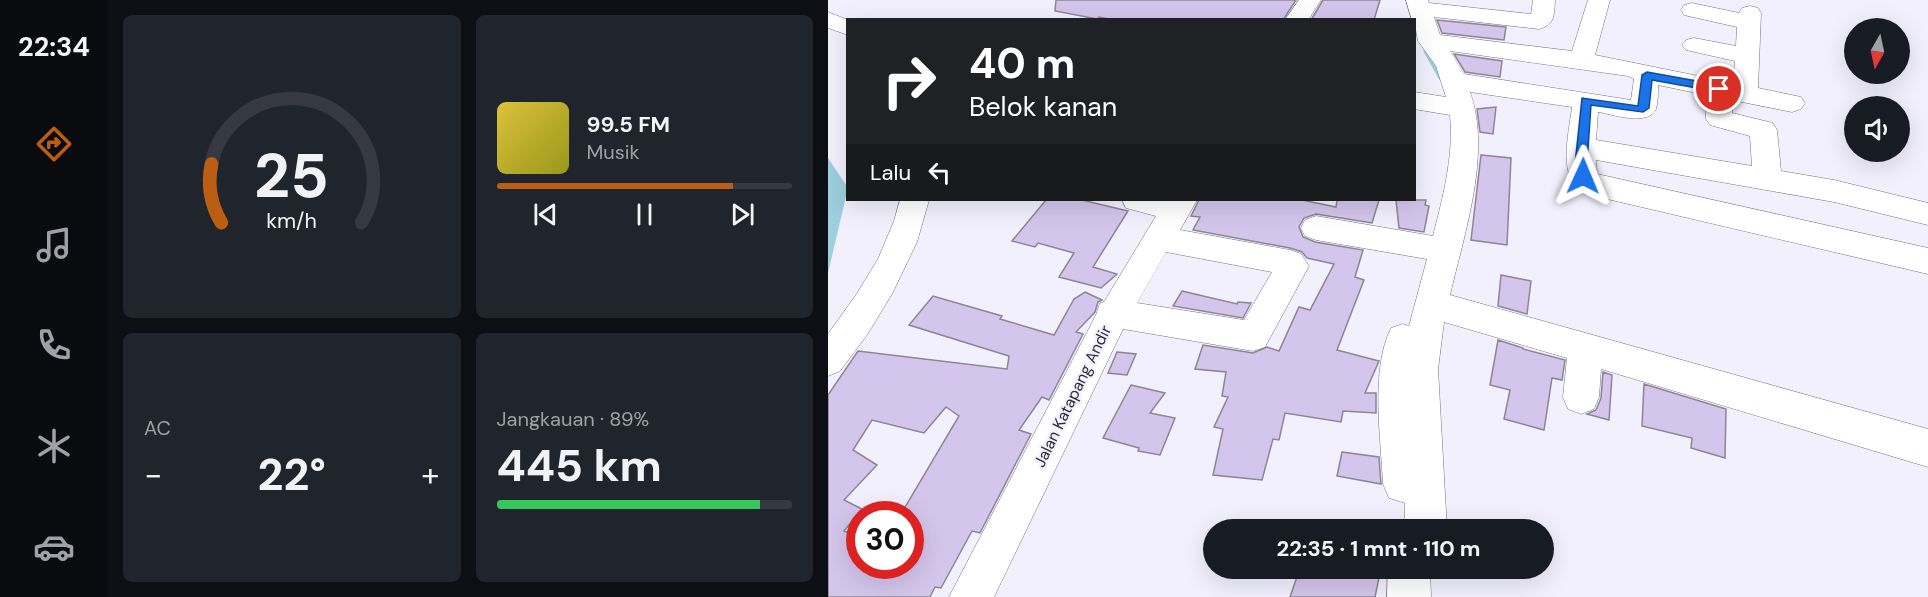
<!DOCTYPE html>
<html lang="id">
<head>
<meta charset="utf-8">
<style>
	:root { --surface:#171b24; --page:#20242c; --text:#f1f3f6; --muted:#9ea1a6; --line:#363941; --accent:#bb5d12 }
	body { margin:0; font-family:"DM Sans",sans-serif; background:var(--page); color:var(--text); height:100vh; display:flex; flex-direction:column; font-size:22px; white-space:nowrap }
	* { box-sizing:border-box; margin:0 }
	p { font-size:20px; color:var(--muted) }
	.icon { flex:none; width:33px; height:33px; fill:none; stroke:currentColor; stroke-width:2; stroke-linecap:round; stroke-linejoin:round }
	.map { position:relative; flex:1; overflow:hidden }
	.panel { display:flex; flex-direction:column; gap:15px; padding:15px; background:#0d0f14; width:720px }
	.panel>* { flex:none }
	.hud { position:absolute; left:18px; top:18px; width:570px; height:183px; border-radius:0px; box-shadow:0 6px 24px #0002; background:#202124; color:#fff; overflow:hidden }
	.needle { width:39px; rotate:189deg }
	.controls { position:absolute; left:1016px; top:18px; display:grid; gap:12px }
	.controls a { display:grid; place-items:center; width:66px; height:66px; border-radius:50%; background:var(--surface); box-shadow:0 6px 24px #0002; font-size:30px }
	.speed { position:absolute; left:18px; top:501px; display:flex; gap:12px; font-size:30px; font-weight:700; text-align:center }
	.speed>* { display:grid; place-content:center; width:78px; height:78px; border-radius:50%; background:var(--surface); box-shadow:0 6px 24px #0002; line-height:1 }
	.speed .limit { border:9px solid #d22; background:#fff; color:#111 }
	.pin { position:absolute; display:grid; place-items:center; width:51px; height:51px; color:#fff; margin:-26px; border:3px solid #fff; border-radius:50%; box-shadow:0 2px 6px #0007 }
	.me { position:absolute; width:66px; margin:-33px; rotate:1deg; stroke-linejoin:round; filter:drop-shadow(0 0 4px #0008) }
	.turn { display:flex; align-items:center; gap:21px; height:126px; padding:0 24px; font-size:27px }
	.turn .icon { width:78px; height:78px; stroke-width:2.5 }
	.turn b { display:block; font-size:42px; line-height:51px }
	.then { display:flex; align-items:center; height:57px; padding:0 24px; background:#0003; gap:12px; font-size:22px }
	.big { font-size:45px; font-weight:700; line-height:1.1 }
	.panel .tile { flex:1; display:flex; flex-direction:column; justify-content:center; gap:9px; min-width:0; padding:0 21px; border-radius:9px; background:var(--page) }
	.panel .dial { align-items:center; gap:0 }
	.dial svg { height:156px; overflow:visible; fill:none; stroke:var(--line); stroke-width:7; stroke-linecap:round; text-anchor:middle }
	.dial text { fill:var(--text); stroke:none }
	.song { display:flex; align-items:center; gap:18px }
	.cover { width:72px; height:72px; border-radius:9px; background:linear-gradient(135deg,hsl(50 70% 55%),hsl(60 70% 35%)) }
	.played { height:6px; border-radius:3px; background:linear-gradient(90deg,var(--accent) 80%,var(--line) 80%) }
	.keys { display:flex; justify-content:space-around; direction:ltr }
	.heat { display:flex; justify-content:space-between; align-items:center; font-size:33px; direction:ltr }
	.charge { height:9px; border-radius:4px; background:linear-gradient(90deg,#34c759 89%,var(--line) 0) }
	.panel .tiles { flex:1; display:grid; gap:15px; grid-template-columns:repeat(2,1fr) }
	.trip { position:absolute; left:375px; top:519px; width:351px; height:60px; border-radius:30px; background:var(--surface); box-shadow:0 6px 24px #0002; font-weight:700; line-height:60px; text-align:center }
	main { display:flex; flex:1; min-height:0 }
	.tab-bar { display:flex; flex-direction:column; width:108px; justify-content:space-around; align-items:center; background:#090b0e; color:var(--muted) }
	.tab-bar .icon { width:42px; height:42px }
	.tab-bar .selected { color:var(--accent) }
	.tab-bar b { font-size:27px; color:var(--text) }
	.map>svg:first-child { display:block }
	.water { fill:#9ecfde }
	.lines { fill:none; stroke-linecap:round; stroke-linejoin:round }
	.stream { stroke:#9ecfde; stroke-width:5 }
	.building { fill:#d4c5ec; stroke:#8a8692; stroke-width:1.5; fill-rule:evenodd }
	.minor-casing { stroke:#75727f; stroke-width:1 }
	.minor { fill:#fff; fill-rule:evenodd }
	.route { fill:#1a73e8; stroke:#114b97; stroke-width:1.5 }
	.labels { text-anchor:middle; stroke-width:4.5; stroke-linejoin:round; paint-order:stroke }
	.street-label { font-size:16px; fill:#2e2d33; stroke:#f3f0fe }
</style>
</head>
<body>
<main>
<nav class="tab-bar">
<b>22:34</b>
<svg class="icon selected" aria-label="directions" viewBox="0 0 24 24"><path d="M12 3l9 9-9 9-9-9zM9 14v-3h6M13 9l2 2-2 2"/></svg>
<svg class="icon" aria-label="music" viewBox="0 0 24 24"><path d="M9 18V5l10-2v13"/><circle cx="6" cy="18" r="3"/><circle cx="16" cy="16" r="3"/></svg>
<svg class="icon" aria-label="phone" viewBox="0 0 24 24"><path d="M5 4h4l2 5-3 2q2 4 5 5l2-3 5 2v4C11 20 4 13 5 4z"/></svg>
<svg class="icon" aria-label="climate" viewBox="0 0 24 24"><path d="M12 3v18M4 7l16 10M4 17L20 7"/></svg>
<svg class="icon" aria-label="car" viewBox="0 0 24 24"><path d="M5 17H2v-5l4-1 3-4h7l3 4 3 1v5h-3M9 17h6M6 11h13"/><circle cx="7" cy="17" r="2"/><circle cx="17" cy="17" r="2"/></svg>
</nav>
<section class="panel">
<div class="tiles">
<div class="tile dial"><svg viewBox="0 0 100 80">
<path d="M14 69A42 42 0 1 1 86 69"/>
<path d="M14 69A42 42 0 0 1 9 39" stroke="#bb5d12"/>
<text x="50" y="56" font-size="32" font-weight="700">25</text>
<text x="50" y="72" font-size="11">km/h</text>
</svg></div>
<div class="tile">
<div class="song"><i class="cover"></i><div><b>99.5 FM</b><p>Musik</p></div></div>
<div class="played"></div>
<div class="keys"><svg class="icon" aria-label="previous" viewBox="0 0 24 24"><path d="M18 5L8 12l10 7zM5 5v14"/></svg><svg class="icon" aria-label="pause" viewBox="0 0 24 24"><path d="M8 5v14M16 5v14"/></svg><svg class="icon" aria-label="next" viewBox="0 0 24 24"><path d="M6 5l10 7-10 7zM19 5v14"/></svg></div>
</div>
<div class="tile"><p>AC</p>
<div class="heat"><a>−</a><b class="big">22°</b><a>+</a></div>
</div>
<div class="tile"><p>Jangkauan · 89%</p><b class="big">445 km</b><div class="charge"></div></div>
</div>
</section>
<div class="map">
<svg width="1100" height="597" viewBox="0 0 1100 597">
	<rect width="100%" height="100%" fill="#f3f0fe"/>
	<!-- water -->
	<path class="water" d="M0 158 20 188 0 273Z"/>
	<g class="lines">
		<!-- stream -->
		<path class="stream" d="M598 51 613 78"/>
	</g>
	<!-- building -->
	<path class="building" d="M228 0H468L455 20H286L271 17 269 19 227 11Z
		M495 0H552L546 20H483Z
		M609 20 678 27 676 40 614 33Z
		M626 54 674 61 672 77 637 72Z
		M668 107 665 134 652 132 649 109Z
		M653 155 683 158 679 245 643 240Z
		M218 200H254L300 211 265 267 289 274 273 288 231 277 246 253 210 243 207 247 184 241Z
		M371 200H474L508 207 509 200H551L544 223 488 214 476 218 471 227 475 237 487 242 535 250 527 277 536 280 509 350 551 361 537 393H548V413L515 411 513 422 457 413 451 440 445 439 434 480 385 475 395 429 386 427 400 397 394 396 398 372 367 369 375 345 425 353 439 347 451 351 471 307 482 310 506 264 479 258 474 252 462 248 365 230 372 217 363 216Z
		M568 200H598L597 205 601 206 596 232 571 228Z
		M673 275 703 281 699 314 670 306Z
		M354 291 409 304 410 302 423 303 415 318 345 306Z
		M257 292 274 300 270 302 267 312 248 332 255 334 221 400 214 397 191 430 203 434 152 533 144 531 113 588 107 587 102 597H0V395L30 351 179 369 181 356 81 325 105 296 174 316 172 319 226 335 246 299ZM118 407 131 416 73 514H82V566H32V538L16 531 34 509 16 500 49 465 25 450 44 420 96 433Z
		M670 340 695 348V349L737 360 734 380 724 378 716 430 676 419 682 390 662 385Z
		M289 352 308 354 299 375 280 373Z
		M775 372 784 375 781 420 759 414 768 410 773 398Z
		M816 384 898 409 897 458 863 448 864 438 814 426Z
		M303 385 337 393 322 413 347 418 332 455 310 451 311 448 275 438Z
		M514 452 551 457 553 484 509 476Z
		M472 568H553L547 597H462Z"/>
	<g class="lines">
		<!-- minor casing -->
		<g class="minor-casing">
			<path id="minor" d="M471 0H493L480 20H457Z
				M578 0H600L601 3 703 14 705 0H727C726 15 727 25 711 29L606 17 612 35 744 51 760 0H782L767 55 905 83 907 61 858 50 854 45 858 40 866 38 908 46 909 27 856 15 853 10 856 5 864 3 911 13 914 8 922 6 930 8 933 13 930 88 973 97 977 103 973 109 964 112 904 100V113L945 123 949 130 953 171 1006 180 1100 203V225L1006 202 768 160 769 174 1100 248V274L758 194C728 181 741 133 744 107L642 92C664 153 636 234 622 295L1100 429V467L773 369 771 397 766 409 753 414 740 409 735 397 739 358 616 322 610 369 619 530H577V503L561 498 555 484C553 437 542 371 563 328L575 324 581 326 599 259 488 240 477 236 473 228 477 220 488 216 605 236C615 197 626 155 622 115L586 109V92L618 97 608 66 590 41 586 20H584ZM622 51 800 76 806 79 803 100 636 74ZM830 85 878 95V119L882 125 922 136 924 166 768 140 770 112C784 114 820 127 828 109 830 102 830 93 830 85Z
				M0 12 20 20V35L0 28Z
				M72 200H101L89 242 64 294 39 335 12 371 0 376V334L28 295 50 259 66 221Z
				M294 200H369L352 230 462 250 473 254 481 266 437 347 425 351 295 329 166 597H121L268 315 272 303 276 302 328 216 298 208ZM338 252 444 272 416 320 309 303Z
				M560 568H602L603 597H559Z"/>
		</g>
		<!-- minor -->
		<use href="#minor" class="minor"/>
	</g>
	<!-- route -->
	<path class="route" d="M819 72 891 85 896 89 891 92 824 80 821 108 815 112 763 105 759 164 761 176 755 180 751 179 747 164 754 98 810 106 814 75Z"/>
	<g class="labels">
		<!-- street labels -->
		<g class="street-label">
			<text transform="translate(244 396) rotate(-64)" y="6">Jalan Katapang Andir</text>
		</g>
	</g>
</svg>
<div class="controls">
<a><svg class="needle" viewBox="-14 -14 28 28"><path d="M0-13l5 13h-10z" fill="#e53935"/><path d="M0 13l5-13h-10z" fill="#9ea1a6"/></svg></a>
<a><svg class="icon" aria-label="sound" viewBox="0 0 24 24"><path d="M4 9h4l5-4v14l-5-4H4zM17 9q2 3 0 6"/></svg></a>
</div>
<div class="speed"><div class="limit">30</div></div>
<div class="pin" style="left:891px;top:89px;background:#d93025"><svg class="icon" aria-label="arrive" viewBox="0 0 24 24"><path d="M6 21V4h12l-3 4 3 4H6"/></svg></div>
<svg class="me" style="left:755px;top:176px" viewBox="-20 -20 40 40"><path d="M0-17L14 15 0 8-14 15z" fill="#1a73e8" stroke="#fff" stroke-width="4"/></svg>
<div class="trip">22:35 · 1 mnt · 110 m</div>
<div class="hud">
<div class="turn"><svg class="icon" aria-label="right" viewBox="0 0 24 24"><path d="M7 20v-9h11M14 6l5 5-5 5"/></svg><div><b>40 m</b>Belok kanan</div></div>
<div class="then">Lalu<svg class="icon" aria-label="left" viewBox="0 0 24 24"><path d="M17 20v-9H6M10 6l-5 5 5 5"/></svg></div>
</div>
</div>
</main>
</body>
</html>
